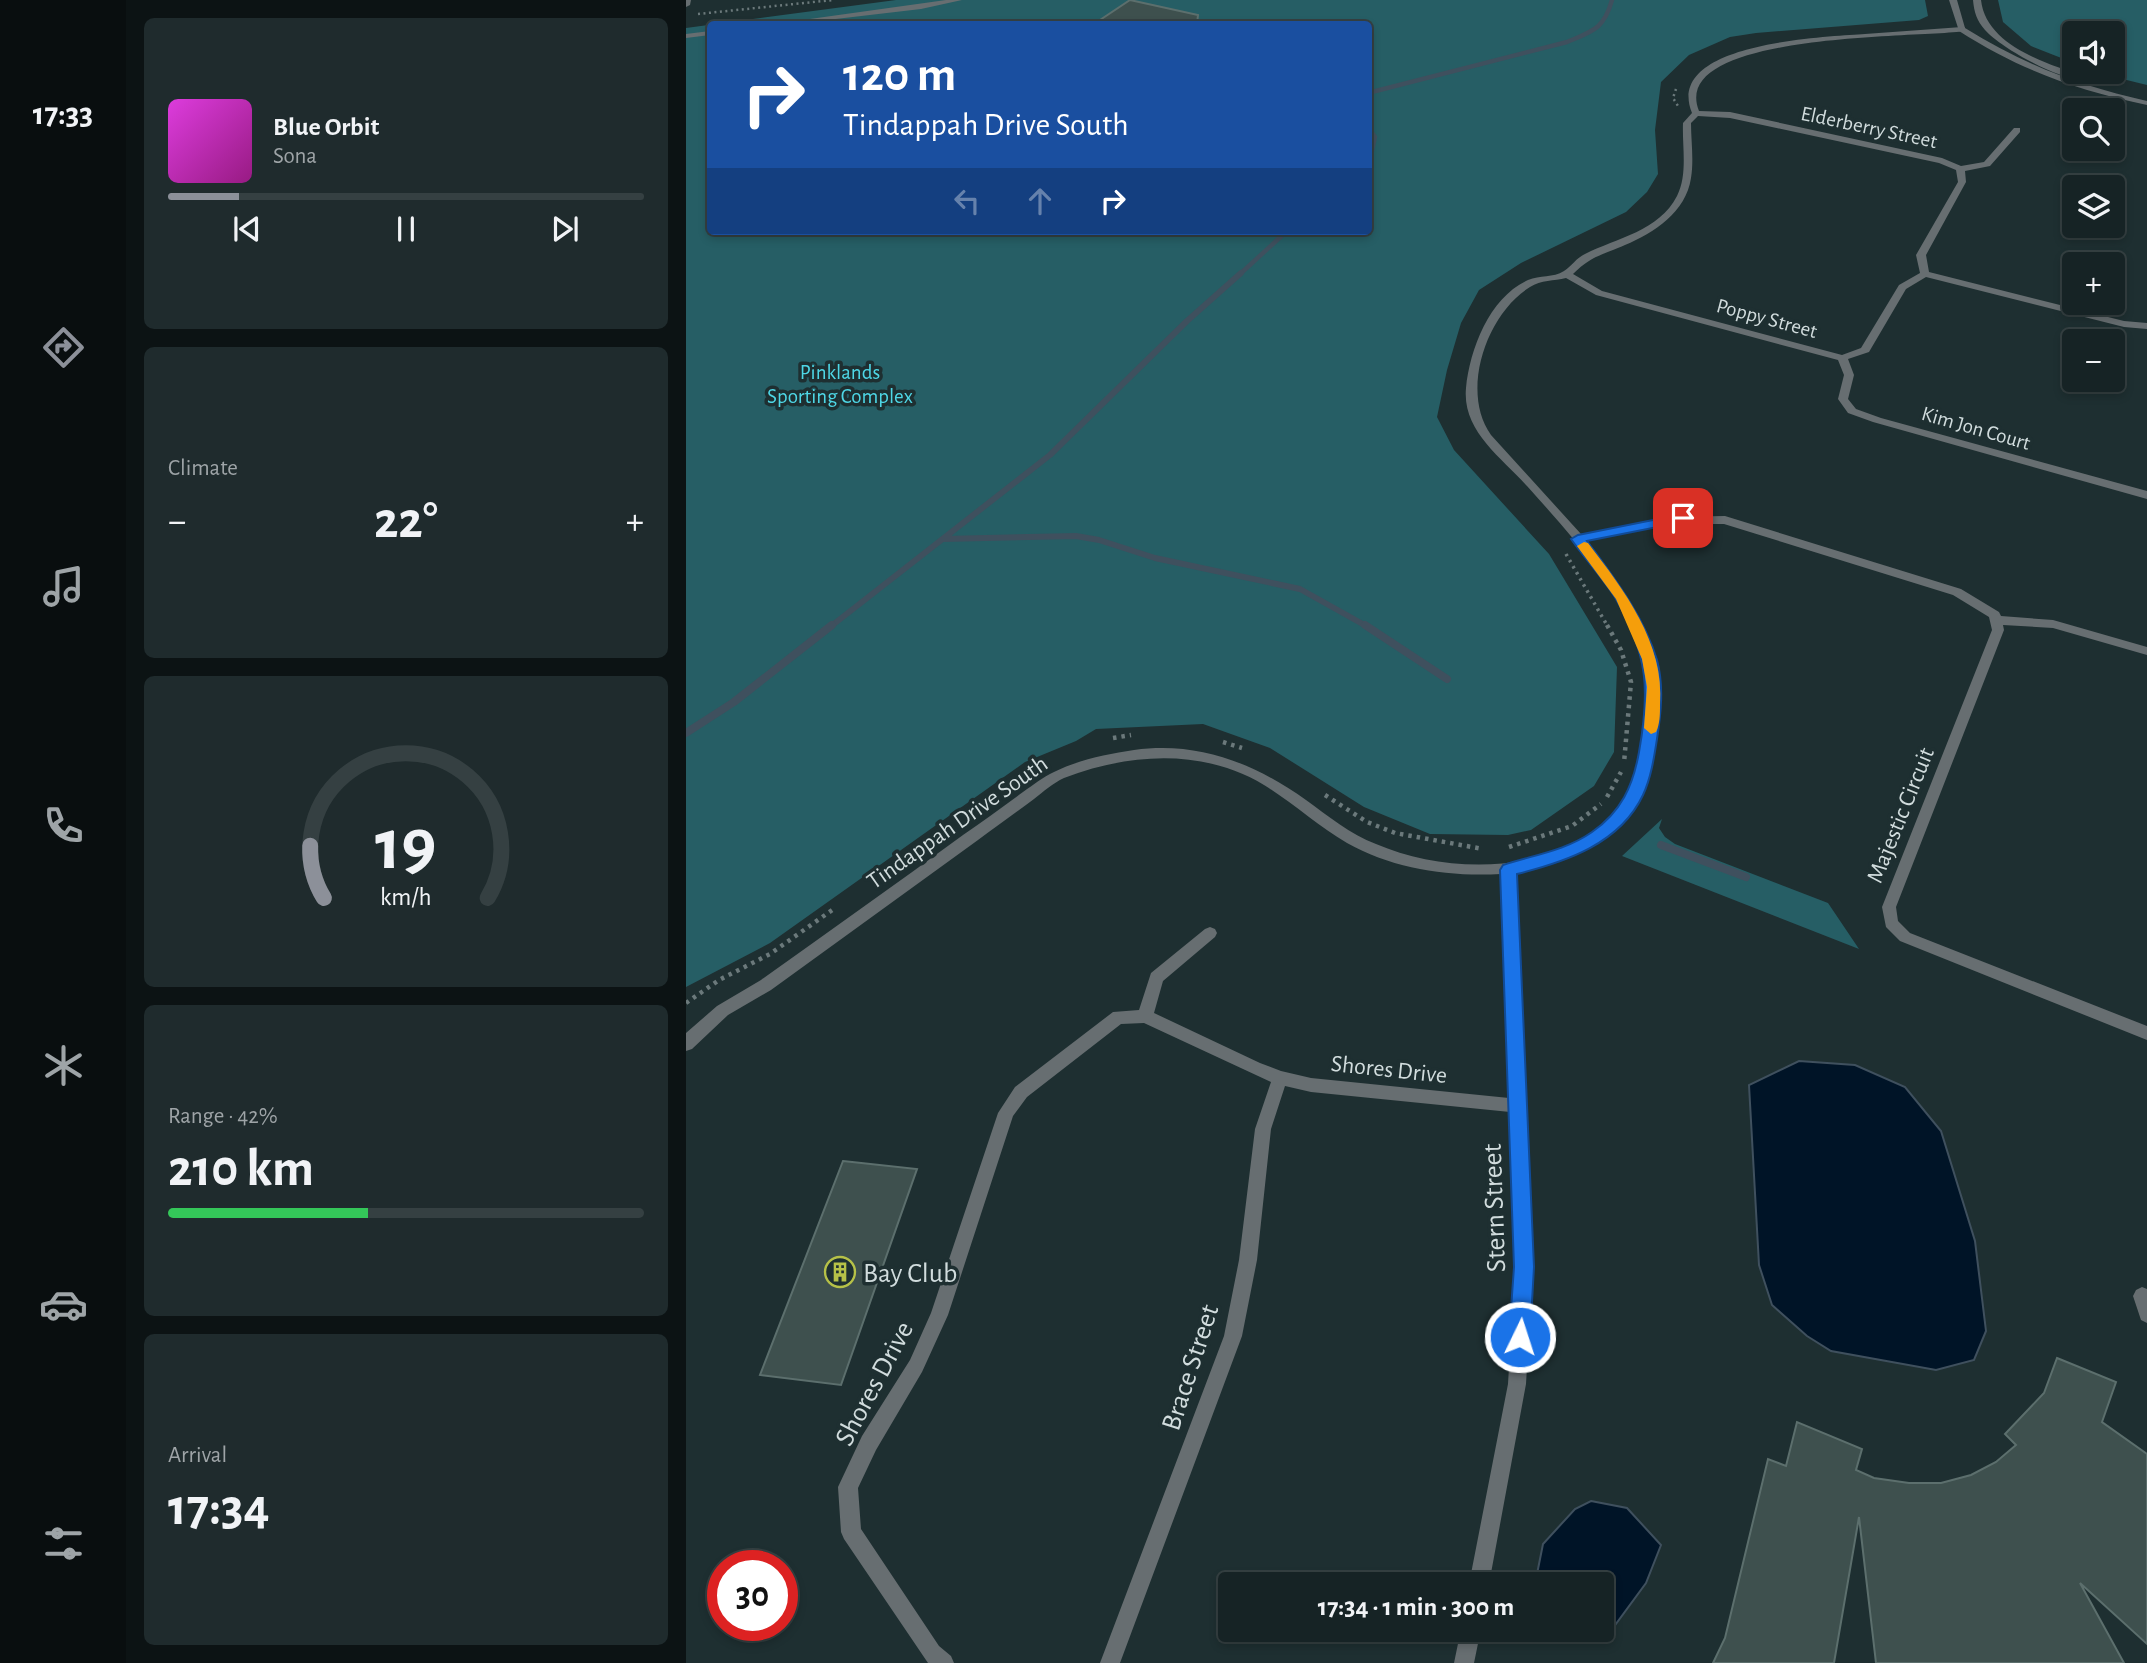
<!DOCTYPE html>
<html lang="en">
<head>
<meta charset="utf-8">
<style>
	:root { --surface:#162325; --page:#1f2b2d; --text:#f1f3f6; --muted:#9ea4a7; --line:#354042; --accent:#8c9099 }
	body { margin:0; font-family:"Alegreya Sans",sans-serif; background:var(--page); color:var(--text); height:100vh; display:flex; flex-direction:column; font-size:26px; white-space:nowrap }
	* { box-sizing:border-box; margin:0 }
	p { font-size:23px; color:var(--muted) }
	.icon { flex:none; width:38px; height:38px; fill:none; stroke:currentColor; stroke-width:2; stroke-linecap:round; stroke-linejoin:round }
	.map { position:relative; flex:1; overflow:hidden }
	.panel { display:flex; flex-direction:column; gap:18px; padding:18px; background:#0c1314; width:560px }
	.panel>* { flex:none }
	.guide { position:absolute; left:21px; top:21px; width:665px; height:214px; border-radius:7px; box-shadow:0 4px 10px #0003,0 0 0 2px var(--line); background:#1a4fa0; color:#fff; overflow:hidden }
	.buttons { position:absolute; left:1376px; top:21px; display:grid; gap:14px }
	.buttons a { display:grid; place-items:center; width:63px; height:63px; border-radius:7px; background:var(--surface); box-shadow:0 4px 10px #0003,0 0 0 2px var(--line); font-size:35px }
	.speed { position:absolute; left:21px; top:1550px; display:flex; gap:14px; font-size:35px; font-weight:700; text-align:center }
	.speed>* { display:grid; place-content:center; width:91px; height:91px; border-radius:50%; background:var(--surface); box-shadow:0 4px 10px #0003,0 0 0 2px var(--line); line-height:1 }
	.speed .limit { border:10px solid #d22; background:#fff; color:#111 }
	.pin { position:absolute; display:grid; place-items:center; width:60px; height:60px; color:#fff; margin:-30px; border-radius:14px; box-shadow:0 4px 10px #0006 }
	.me { position:absolute; width:77px; margin:-38px; rotate:4deg; stroke-linejoin:round; filter:drop-shadow(0 0 5px #0008) }
	.turn { display:flex; align-items:center; gap:24px; height:147px; padding:0 21px; font-size:32px }
	.turn .icon { width:91px; height:91px; stroke-width:2.5 }
	.turn b { display:block; font-size:49px; line-height:60px }
	.lanes { display:flex; align-items:center; height:66px; padding:0 21px; background:#0003; justify-content:center; gap:35px; direction:ltr }
	.lanes .off { opacity:.35 }
	.big { font-size:52px; font-weight:700; line-height:1.1 }
	.panel .widget { flex:1; display:flex; flex-direction:column; justify-content:center; gap:10px; min-width:0; padding:0 24px; border-radius:10px; background:var(--page) }
	.panel .dial { align-items:center; gap:0 }
	.dial svg { height:182px; overflow:visible; fill:none; stroke:var(--line); stroke-width:7; stroke-linecap:round; text-anchor:middle }
	.dial text { fill:var(--text); stroke:none }
	.song { display:flex; align-items:center; gap:21px }
	.cover { width:84px; height:84px; border-radius:10px; background:linear-gradient(135deg,hsl(300 70% 55%),hsl(310 70% 35%)) }
	.played { height:7px; border-radius:4px; background:linear-gradient(90deg,var(--accent) 15%,var(--line) 15%) }
	.keys { display:flex; justify-content:space-around; direction:ltr }
	.heat { display:flex; justify-content:space-between; align-items:center; font-size:38px; direction:ltr }
	.charge { height:10px; border-radius:5px; background:linear-gradient(90deg,#34c759 42%,var(--line) 0) }
	.trip { position:absolute; left:532px; top:1572px; width:396px; height:70px; border-radius:7px; background:var(--surface); box-shadow:0 4px 10px #0003,0 0 0 2px var(--line); font-weight:700; line-height:70px; text-align:center }
	main { display:flex; flex:1; min-height:0 }
	.menu { display:flex; flex-direction:column; width:126px; justify-content:space-around; align-items:center; background:#090e0f; color:var(--muted) }
	.menu .icon { width:49px; height:49px }
	.menu .current { color:var(--accent) }
	.menu b { font-size:32px; color:var(--text) }
	.map>svg:first-child { display:block }
	.green { fill:#265e65; fill-rule:evenodd }
	.water { fill:#001427; stroke:#3f505e; stroke-width:2 }
	.lines { fill:none; stroke-linecap:round; stroke-linejoin:round }
	.stream-far2 { stroke:#3f505e; stroke-width:4.5 }
	.stream-far1 { stroke:#3f505e; stroke-width:6 }
	.stream { stroke:#3f505e; stroke-width:8 }
	.building { fill:#3e504e; stroke:#5c6f6d; stroke-width:2 }
	.path-far2 { stroke:#6b797b; stroke-width:2.5; stroke-dasharray:2 3.5; stroke-linecap:butt }
	.path-far1 { stroke:#6b797b; stroke-width:3.5; stroke-dasharray:2.5 4.5; stroke-linecap:butt }
	.path { stroke:#6b797b; stroke-width:4.5; stroke-dasharray:3.5 5; stroke-linecap:butt }
	.service { fill:#676e71; fill-rule:evenodd }
	.minor { fill:#676e71; fill-rule:evenodd }
	.tertiary { fill:#676e71; fill-rule:evenodd }
	.route { fill:#1a73e8; stroke:#114b97; stroke-width:2 }
	.slow { fill:#f59e0b }
	.labels { text-anchor:middle; stroke-width:7; stroke-linejoin:round; paint-order:stroke }
	.far-street-label { font-size:21px; fill:#d1dcdd; stroke:#1e2f31 }
	.far-park-label { font-size:21px; fill:#4ed7e6; stroke:#1e2f31 }
	.street-label { font-size:24px; fill:#d1dcdd; stroke:#1e2f31 }
	.near-street-label { font-size:28px; fill:#d1dcdd; stroke:#1e2f31 }
	.near-poi-label { font-size:28px; fill:#d1dcdd; stroke:#1e2f31; text-anchor:start }
</style>
</head>
<body>
<main>
<nav class="menu">
<b>17:33</b>
<svg class="icon current" aria-label="directions" viewBox="0 0 24 24"><path d="M12 3l9 9-9 9-9-9zM9 14v-3h6M13 9l2 2-2 2"/></svg>
<svg class="icon" aria-label="music" viewBox="0 0 24 24"><path d="M9 18V5l10-2v13"/><circle cx="6" cy="18" r="3"/><circle cx="16" cy="16" r="3"/></svg>
<svg class="icon" aria-label="phone" viewBox="0 0 24 24"><path d="M5 4h4l2 5-3 2q2 4 5 5l2-3 5 2v4C11 20 4 13 5 4z"/></svg>
<svg class="icon" aria-label="climate" viewBox="0 0 24 24"><path d="M12 3v18M4 7l16 10M4 17L20 7"/></svg>
<svg class="icon" aria-label="car" viewBox="0 0 24 24"><path d="M5 17H2v-5l4-1 3-4h7l3 4 3 1v5h-3M9 17h6M6 11h13"/><circle cx="7" cy="17" r="2"/><circle cx="17" cy="17" r="2"/></svg>
<svg class="icon" aria-label="filters" viewBox="0 0 24 24"><path d="M4 7h16M4 17h16"/><circle cx="9" cy="7" r="2"/><circle cx="15" cy="17" r="2"/></svg>
</nav>
<section class="panel">
<div class="widget">
<div class="song"><i class="cover"></i><div><b>Blue Orbit</b><p>Sona</p></div></div>
<div class="played"></div>
<div class="keys"><svg class="icon" aria-label="previous" viewBox="0 0 24 24"><path d="M18 5L8 12l10 7zM5 5v14"/></svg><svg class="icon" aria-label="pause" viewBox="0 0 24 24"><path d="M8 5v14M16 5v14"/></svg><svg class="icon" aria-label="next" viewBox="0 0 24 24"><path d="M6 5l10 7-10 7zM19 5v14"/></svg></div>
</div>
<div class="widget"><p>Climate</p>
<div class="heat"><a>−</a><b class="big">22°</b><a>+</a></div>
</div>
<div class="widget dial"><svg viewBox="0 0 100 80">
<path d="M14 69A42 42 0 1 1 86 69"/>
<path d="M14 69A42 42 0 0 1 8 46" stroke="#8c9099"/>
<text x="50" y="56" font-size="32" font-weight="700">19</text>
<text x="50" y="72" font-size="11">km/h</text>
</svg></div>
<div class="widget"><p>Range · 42%</p><b class="big">210 km</b><div class="charge"></div></div>
<div class="widget"><p>Arrival</p><b class="big">17:34</b></div>
</section>
<div class="map">
<svg width="1461" height="1663" viewBox="0 0 1461 1663">
	<rect width="100%" height="100%" fill="#1e2f31"/>
	<!-- green -->
	<path class="green" d="M210 0H1239L1242 16 1233 20 1070 33 1044 37 1003 55 975 82 969 130 972 174 961 192 940 212 835 263 793 290 775 323 761 370 751 417 768 450 863 554 931 667 928 752 908 786 845 830 822 835 744 834 678 807 584 748 517 724 410 729 390 741 339 762 84 943 0 987V28ZM24 24H682V231H24Z
		M1312 0H1461V85L1408 72H1426V33H1388V63L1345 46 1317 22Z
		M976 819 973 828 979 837 989 844 1142 903 1173 949 936 856Z"/>
	<!-- water -->
	<path class="water" d="M1113 1061 1169 1065 1219 1087 1255 1131 1289 1241 1300 1331 1288 1360 1250 1370 1145 1351 1121 1336 1086 1305 1073 1265 1063 1085Z
		M905 1501 941 1508 975 1545 960 1583 921 1636 893 1629H915V1584H849L857 1544 889 1509Z"/>
	<g class="lines">
		<!-- stream-far2 -->
		<path class="stream-far2" d="M682 93 881 42C907 31 918 29 926 0
			M682 127 689 137 682 168
			M553 275 601 231"/>
		<!-- stream-far1 -->
		<path class="stream-far1" d="M257 539 390 536 413 540 469 558 614 589 682 627
			M144 627 364 455 501 321 555 273"/>
		<!-- stream -->
		<path class="stream" d="M679 625 761 679
			M0 733 48 702 146 625
			M975 845 1060 877"/>
	</g>
	<!-- building -->
	<path class="building" d="M444 0 512 15 511 24H408Z
		M157 1161 231 1169 155 1385 74 1375Z
		M1371 1358 1430 1382 1416 1422 1461 1454V1644L1394 1583 1438 1663H1190L1173 1517 1148 1663H1027L1039 1638 1082 1459 1100 1466 1111 1422 1176 1449 1170 1470 1188 1478 1223 1483H1255L1285 1475 1310 1462 1330 1445 1319 1434 1358 1393Z"/>
	<g class="lines">
		<!-- path-far2 -->
		<path class="path-far2" d="M12 14 147 0
			M990 89 987 98 992 106"/>
		<!-- path-far1 -->
		<path class="path-far1" d="M880 554 922 627"/>
		<!-- path -->
		<path class="path" d="M921 625 935 650 945 682 938 763
			M427 738 445 735
			M537 742 556 748
			M639 795 681 822 709 833 797 849
			M921 797 935 772
			M823 847 886 826 915 804
			M0 1003 33 980 84 954 149 908"/>
		<!-- service -->
		<path class="service" d="M0 0H5L4 5 0 7Z
			M260 0H276L235 9 107 24H88Z
			M24 31V35L0 38V34Z
			M1456 1287 1461 1289V1323L1455 1320 1447 1296 1450 1290Z"/>
		<!-- minor -->
		<path class="minor" d="M1276 27H1279V31C1236 38 981 31 1013 111L1044 112 1256 158 1275 166 1298 162 1328 128H1334V132L1304 166 1279 171 1280 182 1240 255 1243 272 1438 321 1461 323V329L1438 327 1240 277 1220 289 1183 352 1162 359 1168 375 1162 399 1170 409 1195 418 1461 491V499L1187 422 1162 413 1152 399 1158 375 1152 360 910 295 880 278C868 281 855 280 844 287 800 314 774 392 805 435L895 534 983 517 1039 516 1275 589 1313 612 1315 616 1367 620 1461 647V655L1367 628 1317 625 1318 630 1210 907 1212 921 1224 933 1461 1026V1040L1214 941 1200 927 1196 907 1306 630 1303 617 1267 595 1038 524H983L901 541C926 573 950 606 965 645 976 674 975 703 970 734 968 749 967 765 962 781 942 840 885 861 829 873L847 1267 840 1384 803 1584H783L822 1384 829 1267 824 1112 625 1092 599 1086 585 1129 571 1260 556 1336 434 1663H414L538 1336 553 1260 569 1129 585 1082 458 1023 435 1024 341 1097 327 1116 262 1315 236 1372 190 1450 172 1488 175 1529 253 1646 265 1656 268 1663H242L158 1539 155 1532 152 1487 176 1436 224 1360 245 1313 312 1113 329 1087 427 1012 453 1010 465 973 519 929 524 927 529 929 531 933 529 937 477 981 468 1013 574 1063 595 1071 625 1078 823 1098 815 874C763 877 707 869 661 843 632 826 607 803 578 785 517 748 443 753 378 778 367 783 357 792 348 799 329 813 311 826 292 840 223 890 154 940 85 990L42 1015 6 1049 0 1051V1033L31 1006 75 980C142 932 210 884 277 835 297 821 317 807 337 792 347 785 357 777 368 772 392 760 421 754 448 750 512 741 568 763 620 800 642 816 664 834 690 844 769 878 890 875 941 796 956 773 961 724 962 697 963 618 890 541 841 486 815 457 776 431 780 388 784 348 804 297 842 280 854 275 867 278 878 271 886 266 890 258 899 254 931 238 973 231 991 196 1002 174 996 147 997 123L1006 113C977 42 1139 37 1179 34 1211 32 1244 29 1276 27ZM1012 116 1044 118 1253 163 1270 170 1272 182 1230 255 1234 273 1213 285 1175 348 1156 355 916 291 887 274C905 256 916 255 939 245 968 233 1000 212 1005 178 1008 160 1005 141 1005 123Z
			M775 1629H795L788 1663H768Z"/>
		<!-- tertiary -->
		<path class="tertiary" d="M1263 0H1271L1279 28C1339 65 1393 86 1461 101V105C1390 90 1334 70 1273 31Z
			M1287 0H1295C1300 45 1359 63 1397 76V80C1373 80 1315 48 1299 30 1291 21 1288 12 1287 0Z"/>
	</g>
	<!-- route -->
	<path class="route" d="M997 514 1002 515V521L901 541C928 578 957 615 971 660 978 686 975 713 971 739 968 758 965 778 957 795 934 844 879 862 831 874L848 1267 844 1337 841 1344 834 1347 826 1344 823 1337 828 1267 814 870 817 865C847 855 879 851 906 832 935 812 947 786 953 752 964 691 962 654 930 599 917 578 899 559 885 539L892 535Z"/>
	<!-- slow -->
	<path class="slow" d="M898 542 902 543C938 590 979 643 974 705 974 714 974 724 970 732L965 734 958 728 961 687 956 659 930 599 891 546Z"/>
	<!-- icons -->
	<defs>
		<g id="building-ring" transform="scale(1.575)"><circle r="9.5" fill="#1e2f31" stroke="#b6c148" stroke-width="1.5"/><path d="M-4-6H4V6H1V3H-1V6H-4ZM-2.5-4.3h1.7v1.8h-1.7ZM.8-4.3h1.7v1.8H.8ZM-2.5-1h1.7V.8h-1.7ZM.8-1h1.7V.8H.8Z" fill="#b6c148"/></g>
	</defs>
	<g fill-rule="evenodd">
		<use href="#building-ring" x="154" y="1272"/>
	</g>
	<g class="labels">
		<!-- far-street labels -->
		<g class="far-street-label">
			<text transform="translate(1183 127) rotate(12)" y="7">Elderberry Street</text>
			<text transform="translate(1081 318) rotate(15)" y="7">Poppy Street</text>
			<text transform="translate(1290 428) rotate(16)" y="7">Kim Jon Court</text>
		</g>
		<!-- far-park labels -->
		<g class="far-park-label">
			<text x="154" y="379">Pinklands<tspan x="154" dy="24">Sporting Complex</tspan></text>
		</g>
		<!-- street labels -->
		<g class="street-label">
			<text transform="translate(1214 815) rotate(-68)" y="8">Majestic Circuit</text>
			<text transform="translate(271 822) rotate(-35)" y="8">Tindappah Drive South</text>
			<text transform="translate(703 1069) rotate(6)" y="8">Shores Drive</text>
		</g>
		<!-- near-street labels -->
		<g class="near-street-label">
			<text transform="translate(807 1208) rotate(-92)" y="10">Stern Street</text>
			<text transform="translate(503 1367) rotate(-72)" y="10">Brace Street</text>
			<text transform="translate(187 1383) rotate(-62)" y="10">Shores Drive</text>
		</g>
		<!-- near-poi labels -->
		<g class="near-poi-label">
			<text x="177" y="1282">Bay Club</text>
		</g>
	</g>
</svg>
<div class="buttons">
<a><svg class="icon" aria-label="sound" viewBox="0 0 24 24"><path d="M4 9h4l5-4v14l-5-4H4zM17 9q2 3 0 6"/></svg></a>
<a><svg class="icon" aria-label="search" viewBox="0 0 24 24"><circle cx="10" cy="10" r="6"/><path d="M15 15l6 6"/></svg></a>
<a><svg class="icon" aria-label="layers" viewBox="0 0 24 24"><path d="M12 4l9 5-9 5-9-5zM3 14l9 5 9-5"/></svg></a>
<a>+</a>
<a>−</a>
</div>
<div class="speed"><div class="limit">30</div></div>
<div class="pin" style="left:997px;top:518px;background:#d93025"><svg class="icon" aria-label="arrive" viewBox="0 0 24 24"><path d="M6 21V4h12l-3 4 3 4H6"/></svg></div>
<svg class="me" style="left:834px;top:1337px" viewBox="-20 -20 40 40"><circle r="17" fill="#1a73e8" stroke="#fff" stroke-width="3"/><path d="M0-11L8 9 0 5-8 9z" fill="#fff"/></svg>
<div class="trip">17:34 · 1 min · 300 m</div>
<div class="guide">
<div class="turn"><svg class="icon" aria-label="right" viewBox="0 0 24 24"><path d="M7 20v-9h11M14 6l5 5-5 5"/></svg><div><b>120 m</b>Tindappah Drive South</div></div>
<div class="lanes"><svg class="icon off" aria-label="left" viewBox="0 0 24 24"><path d="M17 20v-9H6M10 6l-5 5 5 5"/></svg><svg class="icon off" aria-label="ahead" viewBox="0 0 24 24"><path d="M12 20V5M6 11l6-6 6 6"/></svg><svg class="icon" aria-label="right" viewBox="0 0 24 24"><path d="M7 20v-9h11M14 6l5 5-5 5"/></svg></div>
</div>
</div>
</main>
</body>
</html>
